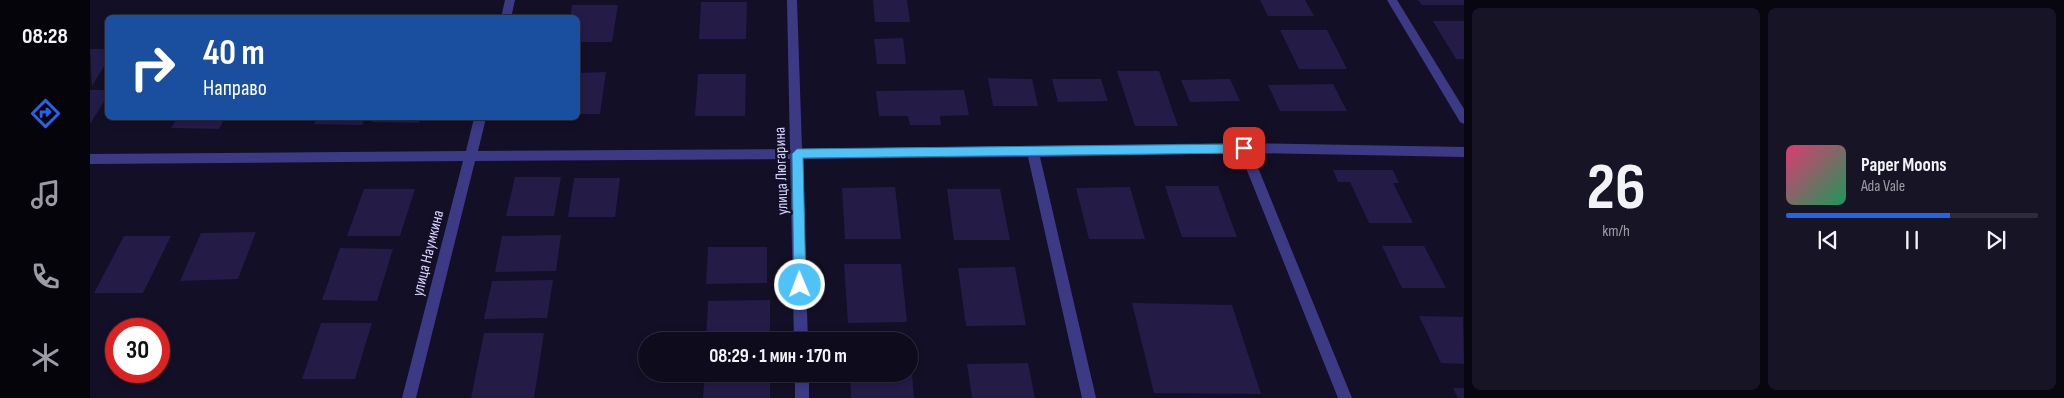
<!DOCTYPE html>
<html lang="ru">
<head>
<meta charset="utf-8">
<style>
	:root { --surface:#0e0b1c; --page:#171425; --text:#f1f3f6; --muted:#9b9ba3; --line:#2e2b3b; --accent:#2563eb }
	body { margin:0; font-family:"Sofia Sans Condensed",sans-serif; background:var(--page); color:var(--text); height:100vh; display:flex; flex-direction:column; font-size:19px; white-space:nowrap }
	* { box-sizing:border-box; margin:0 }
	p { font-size:16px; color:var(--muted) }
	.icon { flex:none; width:28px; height:28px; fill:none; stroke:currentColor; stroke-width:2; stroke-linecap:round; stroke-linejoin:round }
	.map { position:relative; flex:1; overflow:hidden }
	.details { display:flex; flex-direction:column; gap:8px; padding:8px; background:#08060f; width:600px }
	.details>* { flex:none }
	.banner { position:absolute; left:15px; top:15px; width:475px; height:105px; border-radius:8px; box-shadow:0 2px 8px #0003,0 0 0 1px var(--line); background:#1a4fa0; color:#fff; overflow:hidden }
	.speed { position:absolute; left:15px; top:318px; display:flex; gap:10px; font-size:25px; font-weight:700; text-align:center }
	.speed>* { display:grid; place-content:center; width:65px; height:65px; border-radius:50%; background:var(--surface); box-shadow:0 2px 8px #0003,0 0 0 1px var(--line); line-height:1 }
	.speed .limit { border:8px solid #d22; background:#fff; color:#111 }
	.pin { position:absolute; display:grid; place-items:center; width:42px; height:42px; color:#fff; margin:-21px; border-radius:10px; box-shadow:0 2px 8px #0006 }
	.me { position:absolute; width:55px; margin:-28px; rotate:359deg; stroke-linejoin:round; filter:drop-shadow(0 0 4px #0008) }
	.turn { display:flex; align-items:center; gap:18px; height:105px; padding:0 15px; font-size:22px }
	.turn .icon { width:65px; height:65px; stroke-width:2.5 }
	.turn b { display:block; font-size:35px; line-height:42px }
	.details .widget { flex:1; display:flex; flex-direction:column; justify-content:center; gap:8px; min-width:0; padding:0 18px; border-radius:8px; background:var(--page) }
	.details .dial { align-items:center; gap:0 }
	.dial b { font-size:65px; line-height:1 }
	.song { display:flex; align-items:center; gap:15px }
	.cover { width:60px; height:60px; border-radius:8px; background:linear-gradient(135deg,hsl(340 70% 55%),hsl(150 70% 35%)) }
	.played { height:5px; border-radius:2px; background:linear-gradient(90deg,var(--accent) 65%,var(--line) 65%) }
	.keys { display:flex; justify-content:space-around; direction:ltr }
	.details .tiles { flex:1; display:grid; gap:8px; grid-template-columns:repeat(2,1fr) }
	.trip { position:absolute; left:548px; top:332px; width:280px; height:50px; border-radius:25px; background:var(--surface); box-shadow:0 2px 8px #0003,0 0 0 1px var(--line); font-weight:700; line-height:50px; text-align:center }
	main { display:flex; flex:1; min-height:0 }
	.tabs { display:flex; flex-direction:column; width:90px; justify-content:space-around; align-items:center; background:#06040b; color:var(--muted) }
	.tabs .icon { width:35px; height:35px }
	.tabs .selected { color:var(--accent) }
	.tabs b { font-size:22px; color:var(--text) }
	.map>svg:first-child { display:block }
	.building { fill:#241b47 }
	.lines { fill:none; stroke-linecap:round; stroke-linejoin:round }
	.minor { fill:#3d3a85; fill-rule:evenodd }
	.route { fill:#4fc3f7; stroke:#337fa1 }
	.labels { text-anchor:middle; stroke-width:5; stroke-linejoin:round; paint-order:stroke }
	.street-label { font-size:16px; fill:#d9d4ff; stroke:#130f26 }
</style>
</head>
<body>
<main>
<nav class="tabs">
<b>08:28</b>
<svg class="icon selected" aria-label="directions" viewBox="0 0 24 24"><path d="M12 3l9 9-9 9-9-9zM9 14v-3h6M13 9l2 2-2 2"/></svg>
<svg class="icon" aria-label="music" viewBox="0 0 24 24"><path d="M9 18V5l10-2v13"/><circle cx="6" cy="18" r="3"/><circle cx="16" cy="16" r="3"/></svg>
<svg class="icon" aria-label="phone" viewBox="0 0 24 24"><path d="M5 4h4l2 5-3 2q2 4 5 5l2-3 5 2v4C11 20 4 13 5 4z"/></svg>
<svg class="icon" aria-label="climate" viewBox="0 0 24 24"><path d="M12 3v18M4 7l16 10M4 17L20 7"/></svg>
</nav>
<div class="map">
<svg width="1374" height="398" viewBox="0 0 1374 398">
	<rect width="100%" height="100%" fill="#130f26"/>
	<!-- building -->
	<path class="building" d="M783 0H817L820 22H785Z
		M1170 0H1215L1224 16H1178Z
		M1328 0H1374V5H1332Z
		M611 2H657L656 39H609Z
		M482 5H528L522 42H488V18H480Z
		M1343 21H1374V59H1366Z
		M1190 30H1237L1257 69H1209Z
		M813 38 816 64H787L784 39Z
		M0 49H18V60L2 86Z
		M1027 71H1069L1088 126H1045Z
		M516 72 510 114H488V73Z
		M608 74H656L655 116H605Z
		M898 78 942 79 948 106H903Z
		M962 79H1011L1018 101 968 102Z
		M1140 79 1150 101 1100 102 1091 80Z
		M1243 84 1257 111H1190L1178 85Z
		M0 90H18V95L0 124Z
		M874 90 879 115 850 116 851 125H820L818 116H789L786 91Z
		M87 118H135L129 129 81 128Z
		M227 118H275L272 125 224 124Z
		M283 118H331L329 123 281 122Z
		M1243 170H1303L1309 183H1303L1323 223H1279L1260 182H1248Z
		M425 177H471L464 216H416Z
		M484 178H530L525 217H478Z
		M1075 186H1128L1147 237H1092Z
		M805 187 811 239H755L752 188Z
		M1040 187 1055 239H999L986 188Z
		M274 189H325L310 236H257Z
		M857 189H910L920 240H864Z
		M166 232 148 279 90 281 111 233Z
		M471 235 466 271 405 272 412 236Z
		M34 236H81L53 293H4Z
		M1292 246H1334L1356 288H1312Z
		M618 247H677V283L616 284Z
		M250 248 303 249 287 301 232 300Z
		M754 264H811L817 322 758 323Z
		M925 267 936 325 876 326 868 268Z
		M463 280 457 318 394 319 402 281Z
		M680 300V340H616L618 301Z
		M1042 303 1142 305 1171 394 1064 393Z
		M1329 316 1373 317 1374 364 1351 363Z
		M231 323H282L265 379H212Z
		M394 333H454L444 398H381Z
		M819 362H821L824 398H761L760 374H819Z
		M938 363 945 398H882L877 364Z
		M615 374H680V398H613Z
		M1363 388H1374V398H1368Z"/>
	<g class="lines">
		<!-- minor -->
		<path class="minor" d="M415 0H425L421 18H411Z
			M697 0H707L712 149 1154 143 1374 147V157L1162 153 1262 398H1248L1150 153 950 157 1006 398H992L938 157 712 159 718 341H704L700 159 385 161 326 398H312L373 161 0 164V154L376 151 384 118H396L388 151 700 149Z
			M1297 0H1307L1374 109V124L1370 122Z
			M705 374H719V398H705Z"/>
	</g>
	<!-- route -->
	<path class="route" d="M1154 144 1159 148 1154 153 713 158 716 285 710 291 704 285 702 154 707 149Z"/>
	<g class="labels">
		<!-- street labels -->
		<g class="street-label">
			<text transform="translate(690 171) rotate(-92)" y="6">улица Люгарина</text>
			<text transform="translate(337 253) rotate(-76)" y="6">улица Наумкина</text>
		</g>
	</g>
</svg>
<div class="speed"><div class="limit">30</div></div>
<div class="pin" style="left:1154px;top:148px;background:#d93025"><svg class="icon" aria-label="arrive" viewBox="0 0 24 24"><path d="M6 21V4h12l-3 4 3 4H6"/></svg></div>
<svg class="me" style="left:710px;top:285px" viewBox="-20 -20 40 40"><circle r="17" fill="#4fc3f7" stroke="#fff" stroke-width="3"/><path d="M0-11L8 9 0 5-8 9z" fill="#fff"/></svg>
<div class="trip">08:29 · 1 мин · 170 m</div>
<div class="banner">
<div class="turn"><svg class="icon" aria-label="right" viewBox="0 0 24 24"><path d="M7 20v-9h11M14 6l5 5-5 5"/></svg><div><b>40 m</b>Направо</div></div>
</div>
</div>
<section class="details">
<div class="tiles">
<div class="widget dial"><b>26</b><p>km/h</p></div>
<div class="widget">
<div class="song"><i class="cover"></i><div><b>Paper Moons</b><p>Ada Vale</p></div></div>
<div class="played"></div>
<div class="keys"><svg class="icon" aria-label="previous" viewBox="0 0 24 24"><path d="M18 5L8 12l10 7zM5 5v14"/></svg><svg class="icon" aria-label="pause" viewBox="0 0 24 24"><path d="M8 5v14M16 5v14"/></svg><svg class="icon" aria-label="next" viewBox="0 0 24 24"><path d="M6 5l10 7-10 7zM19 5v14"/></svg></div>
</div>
</div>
</section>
</main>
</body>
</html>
